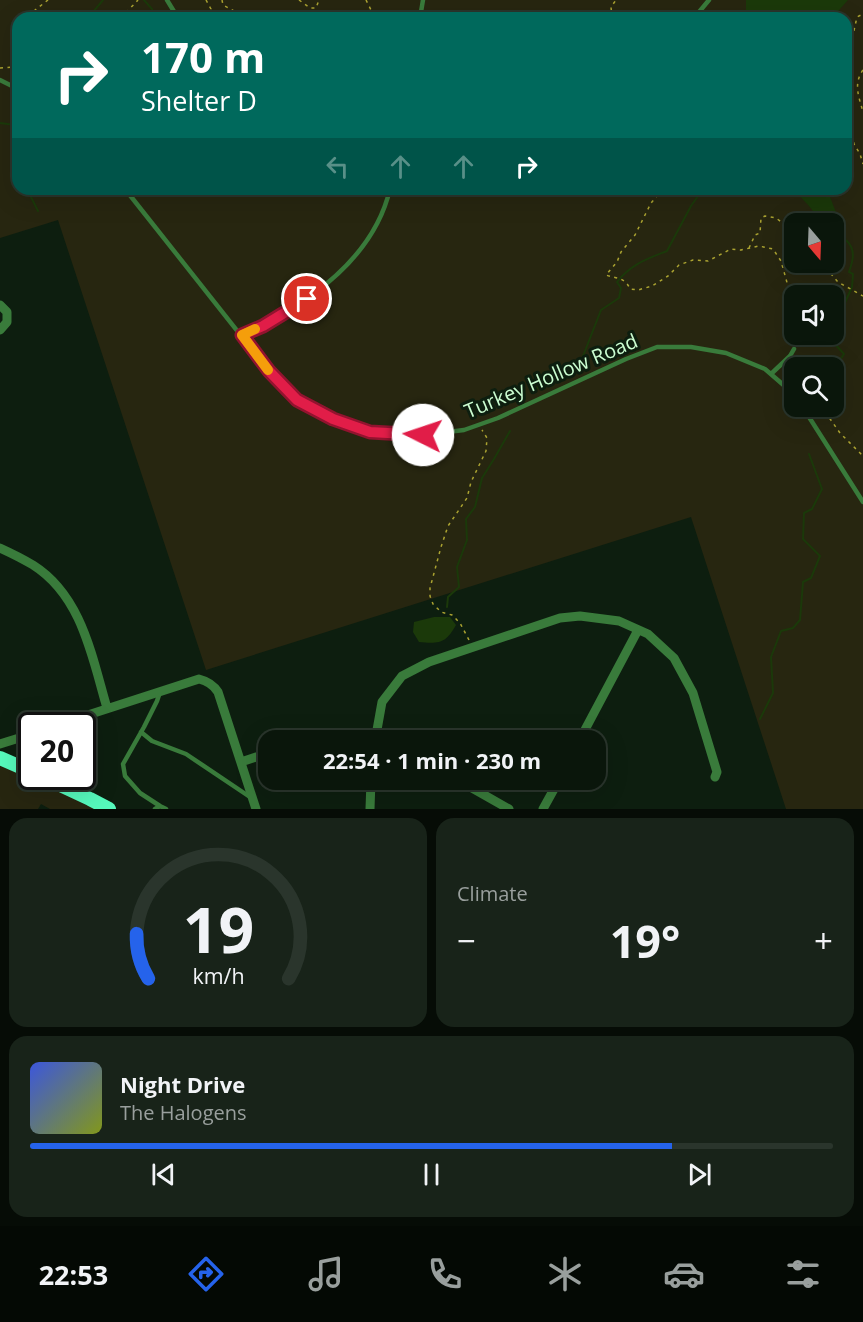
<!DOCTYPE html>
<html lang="en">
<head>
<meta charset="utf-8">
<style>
	:root { --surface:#0a160b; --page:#182319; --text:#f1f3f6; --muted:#999f9d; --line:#2a352c; --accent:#2563eb }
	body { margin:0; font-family:"Open Sans",sans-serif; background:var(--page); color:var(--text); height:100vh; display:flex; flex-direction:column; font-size:22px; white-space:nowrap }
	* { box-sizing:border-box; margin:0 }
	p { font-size:20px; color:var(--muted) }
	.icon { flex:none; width:33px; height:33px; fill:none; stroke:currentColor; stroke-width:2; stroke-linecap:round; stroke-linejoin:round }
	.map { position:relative; height:809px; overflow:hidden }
	.side { display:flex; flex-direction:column; gap:9px; padding:9px; background:#060c06; flex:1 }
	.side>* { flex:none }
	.guide { position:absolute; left:12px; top:12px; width:840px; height:183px; border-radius:18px; box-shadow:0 6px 24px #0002,0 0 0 2px var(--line); background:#00695c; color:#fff; overflow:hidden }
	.needle { width:39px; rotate:161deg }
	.fabs { position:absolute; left:784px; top:213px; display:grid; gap:12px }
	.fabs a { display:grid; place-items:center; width:60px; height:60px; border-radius:12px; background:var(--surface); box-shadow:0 6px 24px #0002,0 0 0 2px var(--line); font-size:30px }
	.speed { position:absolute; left:18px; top:712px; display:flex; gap:12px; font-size:30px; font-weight:700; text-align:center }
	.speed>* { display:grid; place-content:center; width:78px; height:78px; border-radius:50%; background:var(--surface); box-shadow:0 6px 24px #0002,0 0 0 2px var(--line); line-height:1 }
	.speed .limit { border:3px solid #111; border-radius:9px; background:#fff; color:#111 }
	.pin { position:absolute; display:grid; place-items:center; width:51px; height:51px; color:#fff; margin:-26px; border:3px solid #fff; border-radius:50%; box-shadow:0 2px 6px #0007 }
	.me { position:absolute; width:66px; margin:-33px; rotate:274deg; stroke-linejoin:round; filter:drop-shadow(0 0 4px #0008) }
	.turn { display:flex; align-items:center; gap:21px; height:126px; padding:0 30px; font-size:27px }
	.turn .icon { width:78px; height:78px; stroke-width:2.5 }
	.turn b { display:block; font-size:42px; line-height:51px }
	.lanes { display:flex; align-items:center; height:57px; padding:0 30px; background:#0003; justify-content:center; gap:30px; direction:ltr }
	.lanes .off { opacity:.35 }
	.big { font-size:45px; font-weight:700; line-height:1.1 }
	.side .widget { flex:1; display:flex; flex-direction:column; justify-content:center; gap:9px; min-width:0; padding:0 21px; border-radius:18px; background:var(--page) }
	.side .dial { align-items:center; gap:0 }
	.dial svg { height:156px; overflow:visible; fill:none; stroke:var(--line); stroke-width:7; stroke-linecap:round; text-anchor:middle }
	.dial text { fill:var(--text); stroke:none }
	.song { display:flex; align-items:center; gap:18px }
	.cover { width:72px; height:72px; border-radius:9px; background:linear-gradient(135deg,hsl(230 70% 55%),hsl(70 70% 35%)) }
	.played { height:6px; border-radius:3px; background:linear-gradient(90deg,var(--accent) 80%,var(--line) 80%) }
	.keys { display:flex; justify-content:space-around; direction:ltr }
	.heat { display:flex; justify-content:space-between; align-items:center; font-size:33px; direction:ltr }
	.side .tiles { flex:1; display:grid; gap:9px; grid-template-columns:1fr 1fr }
	.widget:last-child { grid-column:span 2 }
	.trip { position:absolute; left:258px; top:730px; width:348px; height:60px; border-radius:18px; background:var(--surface); box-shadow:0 6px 24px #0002,0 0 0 2px var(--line); font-weight:700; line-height:60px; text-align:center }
	.tabs { display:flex; height:96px; justify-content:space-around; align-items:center; background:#040904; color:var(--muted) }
	.tabs .icon { width:42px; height:42px }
	.tabs .on { color:var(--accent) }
	.tabs b { font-size:27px; color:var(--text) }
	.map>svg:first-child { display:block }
	.green { fill:#272610; fill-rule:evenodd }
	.water { fill:#1b390a }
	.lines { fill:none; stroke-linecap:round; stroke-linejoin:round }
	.stream { stroke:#1b390a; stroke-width:2 }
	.path { stroke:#aba331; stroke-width:1.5; stroke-dasharray:3 4.5; stroke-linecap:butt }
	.service { stroke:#397b3b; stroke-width:4.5 }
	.minor { stroke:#397b3b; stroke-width:9 }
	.primary { stroke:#56f9bc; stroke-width:14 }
	.route-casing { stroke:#92132f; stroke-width:15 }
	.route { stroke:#e11d48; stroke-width:10 }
	.slow { stroke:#f59e0b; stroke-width:10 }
	.labels { text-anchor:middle; stroke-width:6; stroke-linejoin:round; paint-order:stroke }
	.street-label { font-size:20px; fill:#cbfdd1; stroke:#0d1e0f }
</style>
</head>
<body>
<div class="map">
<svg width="863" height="809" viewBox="0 0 863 809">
	<rect width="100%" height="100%" fill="#0d1e0f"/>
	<!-- green -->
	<path class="green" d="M0 0H863V809H786L691 517 206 670 58 220 0 238ZM18 18H846V189H18ZM795 224H834V262H795ZM795 296H834V334H795ZM795 368H834V406H795Z
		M0 766 47 785 97 809H50L41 804 38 809H0Z"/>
	<!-- water -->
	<path class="water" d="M746 0H848L832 18H746Z
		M793 189H827L847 241 839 245 834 239V224L822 223 809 206Z
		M434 617H450L456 625C446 643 440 644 419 642L413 632 414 622Z"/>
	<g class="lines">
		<!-- stream -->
		<path class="stream" d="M144 0 152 9 153 18
			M88 18 103 0
			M0 123 15 125 14 156 18 167
			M27 189 38 211
			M834 369 844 354 834 343 835 325 852 287 853 274 849 272C853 261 856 250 847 241
			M531 391 578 369 601 310 619 298 621 288 617 282C631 264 647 259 667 251L691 206 703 189
			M447 607 448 597 459 587 457 567 467 540 466 519 475 507 482 478 494 459 510 431
			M760 719 773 693 771 657 781 631 793 628 800 620 803 582 811 578 820 556 803 539 804 513 812 509 822 489 809 454"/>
		<!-- path -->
		<path class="path" d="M206 0 211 9V18
			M222 0 223 5 243 16V18
			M299 0 310 8H316L319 0
			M366 0 372 12 373 18
			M31 18 35 10 48 0
			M121 18 138 0
			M612 18 611 7 616 0
			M18 39 16 42 18 67
			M846 58 850 55V41L853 35 857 17 863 14
			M0 68 16 67
			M863 70C853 84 859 97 863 112
			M846 131 848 135 852 136 854 144 860 154 863 164
			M663 189 651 203 635 235 621 252 617 262 606 275C617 279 625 277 630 289L638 290 652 286 668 276 679 265 693 260 708 261 731 249 741 250 759 246 773 249 781 261 793 304 792 343
			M749 248 755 235 760 233 761 218 765 216 776 218 784 224 787 230 793 233 795 236
			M821 262 838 282 863 296
			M795 368 796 359
			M795 369V374
			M821 406 840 433 863 456
			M469 640 460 623 452 615 441 612 433 604 430 596V588L441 547 448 526 467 498 471 482 486 451 487 438 482 430"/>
		<!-- service -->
		<path class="service" d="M167 0 178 18
			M420 18 423 0
			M694 18 709 0
			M0 80 18 89
			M125 189 269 371 297 400 333 419 370 432 423 435 464 430 498 418 626 359 657 347H691L726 353 765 369 795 395
			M242 335C305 306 373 261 390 189
			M771 374 790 356 794 349
			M802 406 863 502
			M160 692 157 701 144 727 123 764 125 776 140 793 160 806
			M141 732 152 741 186 754 250 797
			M155 809 160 806 166 809"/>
		<!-- minor -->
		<path class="minor" d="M0 305 7 312V322L0 330
			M0 548C11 553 23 559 33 565 82 596 92 657 107 708
			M54 726 199 679C207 681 213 684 218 692L256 809
			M375 741 382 702 402 676 429 662 560 618 580 616 619 621 648 634 674 658 693 693 717 772 715 777
			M579 741 638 630
			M0 744 32 734
			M241 762 268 753
			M458 780 509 809
			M370 809 371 780
			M543 809 559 780"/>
		<!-- primary -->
		<path class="primary" d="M0 758 32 772
			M43 777 90 799 109 809"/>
	</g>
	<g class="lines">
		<!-- route casing -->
		<g class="route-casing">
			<path id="route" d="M307 299 263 326 242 335 269 371 297 400 333 419 370 432 423 435"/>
		</g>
		<!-- route -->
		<use href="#route" class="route"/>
		<!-- slow -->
		<path class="slow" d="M255 329 242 335 268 370"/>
	</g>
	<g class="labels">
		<!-- street labels -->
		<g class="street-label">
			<text transform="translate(551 376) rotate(-23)" y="7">Turkey Hollow Road</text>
		</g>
	</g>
</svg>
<div class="fabs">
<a><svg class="needle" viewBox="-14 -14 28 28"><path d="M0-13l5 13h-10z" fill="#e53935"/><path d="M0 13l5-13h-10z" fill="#999f9d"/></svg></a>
<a><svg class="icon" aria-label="sound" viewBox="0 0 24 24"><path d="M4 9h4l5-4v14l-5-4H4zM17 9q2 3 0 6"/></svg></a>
<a><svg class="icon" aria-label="search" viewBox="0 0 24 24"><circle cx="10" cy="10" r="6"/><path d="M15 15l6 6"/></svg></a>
</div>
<div class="speed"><div class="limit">20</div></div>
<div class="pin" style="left:307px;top:299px;background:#d93025"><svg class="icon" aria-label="arrive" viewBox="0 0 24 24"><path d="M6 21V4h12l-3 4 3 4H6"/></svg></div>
<svg class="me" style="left:423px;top:435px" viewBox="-20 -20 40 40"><circle r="19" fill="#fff"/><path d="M0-13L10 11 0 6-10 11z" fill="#e11d48"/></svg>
<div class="trip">22:54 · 1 min · 230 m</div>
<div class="guide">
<div class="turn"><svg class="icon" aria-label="right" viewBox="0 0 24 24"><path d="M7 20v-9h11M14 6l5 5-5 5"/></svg><div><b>170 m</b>Shelter D</div></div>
<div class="lanes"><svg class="icon off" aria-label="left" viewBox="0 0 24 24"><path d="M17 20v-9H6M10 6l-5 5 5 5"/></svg><svg class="icon off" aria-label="ahead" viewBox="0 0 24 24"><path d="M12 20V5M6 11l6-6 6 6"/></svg><svg class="icon off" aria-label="ahead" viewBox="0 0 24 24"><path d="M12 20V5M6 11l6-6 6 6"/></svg><svg class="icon" aria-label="right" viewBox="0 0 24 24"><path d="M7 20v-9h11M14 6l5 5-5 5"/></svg></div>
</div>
</div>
<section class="side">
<div class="tiles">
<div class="widget dial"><svg viewBox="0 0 100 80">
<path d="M14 69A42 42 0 1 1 86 69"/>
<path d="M14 69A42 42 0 0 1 8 46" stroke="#2563eb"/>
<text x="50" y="56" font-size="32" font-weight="700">19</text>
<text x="50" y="72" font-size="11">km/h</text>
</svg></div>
<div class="widget"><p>Climate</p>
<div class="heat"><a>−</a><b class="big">19°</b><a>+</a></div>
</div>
<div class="widget">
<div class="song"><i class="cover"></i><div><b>Night Drive</b><p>The Halogens</p></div></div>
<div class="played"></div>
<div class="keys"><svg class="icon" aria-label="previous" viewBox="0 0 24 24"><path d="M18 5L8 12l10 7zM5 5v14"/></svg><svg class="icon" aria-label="pause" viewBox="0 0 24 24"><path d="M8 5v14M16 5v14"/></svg><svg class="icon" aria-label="next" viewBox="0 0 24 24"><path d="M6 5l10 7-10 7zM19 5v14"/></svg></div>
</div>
</div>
</section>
<nav class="tabs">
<b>22:53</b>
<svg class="icon on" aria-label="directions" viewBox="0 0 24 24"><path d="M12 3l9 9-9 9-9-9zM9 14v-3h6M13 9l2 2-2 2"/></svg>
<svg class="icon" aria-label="music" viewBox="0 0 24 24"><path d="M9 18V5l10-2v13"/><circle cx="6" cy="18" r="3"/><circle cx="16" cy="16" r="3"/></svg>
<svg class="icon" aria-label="phone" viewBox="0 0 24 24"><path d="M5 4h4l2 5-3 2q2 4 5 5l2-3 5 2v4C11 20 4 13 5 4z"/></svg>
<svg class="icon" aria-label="climate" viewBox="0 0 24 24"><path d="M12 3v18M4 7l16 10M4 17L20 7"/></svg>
<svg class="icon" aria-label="car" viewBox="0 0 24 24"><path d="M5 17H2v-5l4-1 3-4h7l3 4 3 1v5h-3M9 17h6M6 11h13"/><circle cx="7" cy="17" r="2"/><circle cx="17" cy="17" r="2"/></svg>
<svg class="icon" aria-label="filters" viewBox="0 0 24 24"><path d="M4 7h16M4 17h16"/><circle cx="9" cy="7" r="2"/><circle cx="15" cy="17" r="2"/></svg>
</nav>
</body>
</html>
